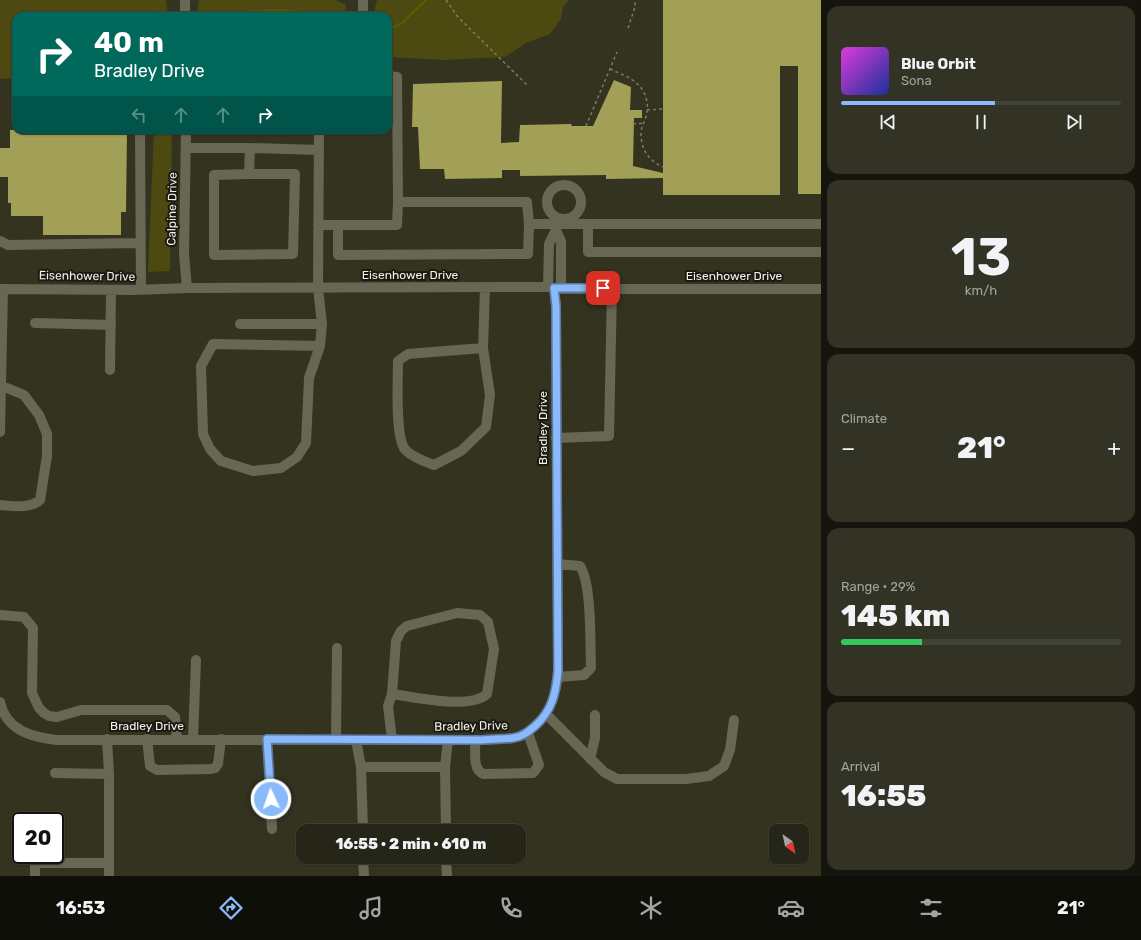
<!DOCTYPE html>
<html lang="en">
<head>
<meta charset="utf-8">
<style>
	:root { --surface:#262618; --page:#323225; --text:#f1f3f6; --muted:#a4a5a2; --line:#424337; --accent:#8bbafc }
	body { margin:0; font-family:Rubik,sans-serif; background:var(--page); color:var(--text); height:100vh; display:flex; flex-direction:column; font-size:15px; white-space:nowrap }
	* { box-sizing:border-box; margin:0 }
	p { font-size:13px; color:var(--muted) }
	.icon { flex:none; width:22px; height:22px; fill:none; stroke:currentColor; stroke-width:2; stroke-linecap:round; stroke-linejoin:round }
	.map { position:relative; flex:1; overflow:hidden }
	.details { display:flex; flex-direction:column; gap:6px; padding:6px; background:#15150d; width:320px }
	.details>* { flex:none }
	.top-card { position:absolute; left:12px; top:12px; width:380px; height:122px; border-radius:12px; box-shadow:0 1px 3px #0004,0 0 0 1px var(--line); background:#00695c; color:#fff; overflow:hidden }
	.needle { width:26px; rotate:147deg }
	.controls { position:absolute; left:769px; top:824px; display:grid; gap:8px }
	.controls a { display:grid; place-items:center; width:40px; height:40px; border-radius:8px; background:var(--surface); box-shadow:0 1px 3px #0004,0 0 0 1px var(--line); font-size:20px }
	.speed { position:absolute; left:12px; top:812px; display:flex; gap:8px; font-size:20px; font-weight:700; text-align:center }
	.speed>* { display:grid; place-content:center; width:52px; height:52px; border-radius:50%; background:var(--surface); box-shadow:0 1px 3px #0004,0 0 0 1px var(--line); line-height:1 }
	.speed .limit { border:2px solid #111; border-radius:6px; background:#fff; color:#111 }
	.pin { position:absolute; display:grid; place-items:center; width:34px; height:34px; color:#fff; margin:-17px; border-radius:8px; box-shadow:0 2px 6px #0006 }
	.me { position:absolute; width:44px; margin:-22px; rotate:357deg; stroke-linejoin:round; filter:drop-shadow(0 0 3px #0008) }
	.turn { display:flex; align-items:center; gap:14px; height:84px; padding:0 16px; font-size:18px }
	.turn .icon { width:52px; height:52px; stroke-width:2.5 }
	.turn b { display:block; font-size:28px; line-height:34px }
	.lanes { display:flex; align-items:center; height:38px; padding:0 16px; background:#0003; justify-content:center; gap:20px; direction:ltr }
	.lanes .off { opacity:.35 }
	.big { font-size:30px; font-weight:800; line-height:1.1 }
	.details .widget { flex:1; display:flex; flex-direction:column; justify-content:center; gap:6px; min-width:0; padding:0 14px; border-radius:12px; background:var(--page) }
	.details .dial { align-items:center; gap:0 }
	.dial b { font-size:52px; line-height:1 }
	.song { display:flex; align-items:center; gap:12px }
	.cover { width:48px; height:48px; border-radius:6px; background:linear-gradient(135deg,hsl(300 70% 55%),hsl(230 70% 35%)) }
	.played { height:4px; border-radius:2px; background:linear-gradient(90deg,var(--accent) 55%,var(--line) 55%) }
	.keys { display:flex; justify-content:space-around; direction:ltr }
	.heat { display:flex; justify-content:space-between; align-items:center; font-size:22px; direction:ltr }
	.charge { height:6px; border-radius:3px; background:linear-gradient(90deg,#34c759 29%,var(--line) 0) }
	.trip { position:absolute; left:296px; top:824px; width:230px; height:40px; border-radius:12px; background:var(--surface); box-shadow:0 1px 3px #0004,0 0 0 1px var(--line); font-weight:800; line-height:40px; text-align:center }
	.tab-bar { display:flex; height:64px; justify-content:space-around; align-items:center; background:#0f0f0a; color:var(--muted) }
	.tab-bar .icon { width:28px; height:28px }
	.tab-bar .current { color:var(--accent) }
	.tab-bar b { font-size:18px; color:var(--text) }
	main { display:flex; flex:1; min-height:0 }
	.map>svg:first-child { display:block }
	.green { fill:#4c4a10 }
	.lines { fill:none; stroke-linecap:round; stroke-linejoin:round }
	.stream { stroke:#5d5903; stroke-width:2.5 }
	.building { fill:#a2a056 }
	.path { stroke:#7c7c6c; stroke-width:1.5; stroke-dasharray:3 3; stroke-linecap:butt }
	.minor { stroke:#676753; stroke-width:10 }
	.route-casing { stroke:#5a79a4; stroke-width:10 }
	.route { stroke:#8bbafc; stroke-width:7 }
	.labels { text-anchor:middle; stroke-width:4; stroke-linejoin:round; paint-order:stroke }
	.street-label { font-size:12px; fill:#f2f2e7; stroke:#1a1a12 }
</style>
</head>
<body>
<main>
<div class="map">
<svg width="821" height="876" viewBox="0 0 821 876">
	<rect width="100%" height="100%" fill="#333320"/>
	<!-- green -->
	<path class="green" d="M0 0H166L168 16H16V78L0 79Z
		M199 0H336L346 5 345 16H197Z
		M377 0H569L563 7 561 19 550 34 526 43 505 57 444 60 388 57V16H373Z
		M154 130H172L170 271 148 272Z"/>
	<g class="lines">
		<!-- stream -->
		<path class="stream" d="M155 12 178 13
			M193 14C201 14 209 15 218 14 242 14 289 5 311 16
			M388 30 402 23 426 0"/>
	</g>
	<!-- building -->
	<path class="building" d="M663 0H821V194H798V66H780V195H663V178L606 179V175L520 176V170H502V178L445 179 444 169H420L418 127H412L413 84 502 81 501 143 519 142 520 125 571 124 572 126H593L614 80 631 87 630 110H642V118H634L633 166 663 173Z
		M10 130H127L126 212H121V235H43V216H11V203H8V177H0V148H10Z"/>
	<g class="lines">
		<!-- path -->
		<path class="path" d="M446 0 458 17 528 86
			M628 28 635 7V0
			M610 69C618 73 628 76 635 82 644 88 649 101 647 112 646 120 640 128 641 136 642 152 650 161 663 167
			M647 110 663 109
			M633 124 644 123
			M586 126 617 52"/>
		<!-- minor -->
		<path class="minor" d="M185 0V16
			M363 0V16
			M140 130 141 290
			M186 130 184 254 187 288
			M319 130 318 288 322 324 320 346 309 378 306 443 297 457 281 468 253 471 221 461 210 449 203 434 201 366 213 344 320 346
			M186 148H250L319 150
			M249 174H295L293 254 214 255V175Z
			M249 174 250 148
			M547 202a17 17 0 1 1 34 0a17 17 0 1 1-34 0Z
			M555 218 556 230 561 241V289
			M529 224H821
			M588 224V252H821
			M318 225H397L398 202
			M338 225V255L528 254 529 224 527 202H398L397 77 388 76
			M0 241 8 245 140 243
			M548 287 549 244 556 230
			M0 289 135 290 187 288 548 287 561 289H821
			M35 323 111 325
			M240 324H322
			M483 348 490 395 486 427 461 451 434 465C426 462 409 456 404 448 395 433 398 380 398 361L408 354 483 348 485 288
			M110 370 111 290
			M0 432 3 289
			M556 438 609 436 612 288
			M0 505C12 506 30 509 40 500L47 456V434L39 415 24 395 0 385
			M557 564 580 566C592 584 590 644 591 668L584 675 557 677
			M0 615 24 617 33 628 32 693 39 708 44 713 49 716 57 717 81 710H167L175 717 177 739
			M0 702C6 730 31 737 56 740H482C492 739 503 740 513 738 522 737 528 732 535 726 552 711 556 693 558 671L556 306 554 288
			M546 714 604 772 617 779H686L709 776 724 766 730 750 734 720
			M107 739 109 774V876
			M147 739 150 766 157 770 211 769 215 768 218 764 221 739
			M193 739 196 660
			M267 739 272 829
			M336 739 337 648
			M356 740 361 767H445L448 740
			M392 740 388 706 392 694 396 641 401 631 407 626 457 613 480 615 488 622 494 649 487 694C469 710 415 697 392 694
			M475 740C476 751 472 769 483 774L533 773 539 765 528 733
			M590 759 595 738V715
			M361 767 363 831
			M445 767 446 831
			M55 773 109 774
			M363 857 364 876
			M446 857 447 876
			M35 876V863H109"/>
	</g>
	<g class="lines">
		<!-- route casing -->
		<g class="route-casing">
			<path id="route" d="M271 799 267 739 482 740C492 739 503 739 513 738 522 737 528 732 535 726 552 711 556 693 558 671L556 306 554 288H603"/>
		</g>
		<!-- route -->
		<use href="#route" class="route"/>
	</g>
	<g class="labels">
		<!-- street labels -->
		<g class="street-label">
			<text transform="translate(172 209) rotate(-89)" y="4">Calpine Drive</text>
			<text x="410" y="279">Eisenhower Drive</text>
			<text transform="translate(87 276) rotate(1)" y="4">Eisenhower Drive</text>
			<text x="734" y="280">Eisenhower Drive</text>
			<text transform="translate(543 428) rotate(-90)" y="4">Bradley Drive</text>
			<text x="147" y="730">Bradley Drive</text>
			<text transform="translate(471 726) rotate(-1)" y="4">Bradley Drive</text>
		</g>
	</g>
</svg>
<div class="controls">
<a><svg class="needle" viewBox="-14 -14 28 28"><path d="M0-13l5 13h-10z" fill="#e53935"/><path d="M0 13l5-13h-10z" fill="#a4a5a2"/></svg></a>
</div>
<div class="speed"><div class="limit">20</div></div>
<div class="pin" style="left:603px;top:288px;background:#d93025"><svg class="icon" aria-label="arrive" viewBox="0 0 24 24"><path d="M6 21V4h12l-3 4 3 4H6"/></svg></div>
<svg class="me" style="left:271px;top:799px" viewBox="-20 -20 40 40"><circle r="17" fill="#8bbafc" stroke="#fff" stroke-width="3"/><path d="M0-11L8 9 0 5-8 9z" fill="#fff"/></svg>
<div class="trip">16:55 · 2 min · 610 m</div>
<div class="top-card">
<div class="turn"><svg class="icon" aria-label="right" viewBox="0 0 24 24"><path d="M7 20v-9h11M14 6l5 5-5 5"/></svg><div><b>40 m</b>Bradley Drive</div></div>
<div class="lanes"><svg class="icon off" aria-label="left" viewBox="0 0 24 24"><path d="M17 20v-9H6M10 6l-5 5 5 5"/></svg><svg class="icon off" aria-label="ahead" viewBox="0 0 24 24"><path d="M12 20V5M6 11l6-6 6 6"/></svg><svg class="icon off" aria-label="ahead" viewBox="0 0 24 24"><path d="M12 20V5M6 11l6-6 6 6"/></svg><svg class="icon" aria-label="right" viewBox="0 0 24 24"><path d="M7 20v-9h11M14 6l5 5-5 5"/></svg></div>
</div>
</div>
<section class="details">
<div class="widget">
<div class="song"><i class="cover"></i><div><b>Blue Orbit</b><p>Sona</p></div></div>
<div class="played"></div>
<div class="keys"><svg class="icon" aria-label="previous" viewBox="0 0 24 24"><path d="M18 5L8 12l10 7zM5 5v14"/></svg><svg class="icon" aria-label="pause" viewBox="0 0 24 24"><path d="M8 5v14M16 5v14"/></svg><svg class="icon" aria-label="next" viewBox="0 0 24 24"><path d="M6 5l10 7-10 7zM19 5v14"/></svg></div>
</div>
<div class="widget dial"><b>13</b><p>km/h</p></div>
<div class="widget"><p>Climate</p>
<div class="heat"><a>−</a><b class="big">21°</b><a>+</a></div>
</div>
<div class="widget"><p>Range · 29%</p><b class="big">145 km</b><div class="charge"></div></div>
<div class="widget"><p>Arrival</p><b class="big">16:55</b></div>
</section>
</main>
<nav class="tab-bar">
<b>16:53</b>
<svg class="icon current" aria-label="directions" viewBox="0 0 24 24"><path d="M12 3l9 9-9 9-9-9zM9 14v-3h6M13 9l2 2-2 2"/></svg>
<svg class="icon" aria-label="music" viewBox="0 0 24 24"><path d="M9 18V5l10-2v13"/><circle cx="6" cy="18" r="3"/><circle cx="16" cy="16" r="3"/></svg>
<svg class="icon" aria-label="phone" viewBox="0 0 24 24"><path d="M5 4h4l2 5-3 2q2 4 5 5l2-3 5 2v4C11 20 4 13 5 4z"/></svg>
<svg class="icon" aria-label="climate" viewBox="0 0 24 24"><path d="M12 3v18M4 7l16 10M4 17L20 7"/></svg>
<svg class="icon" aria-label="car" viewBox="0 0 24 24"><path d="M5 17H2v-5l4-1 3-4h7l3 4 3 1v5h-3M9 17h6M6 11h13"/><circle cx="7" cy="17" r="2"/><circle cx="17" cy="17" r="2"/></svg>
<svg class="icon" aria-label="filters" viewBox="0 0 24 24"><path d="M4 7h16M4 17h16"/><circle cx="9" cy="7" r="2"/><circle cx="15" cy="17" r="2"/></svg>
<b>21°</b>
</nav>
</body>
</html>
